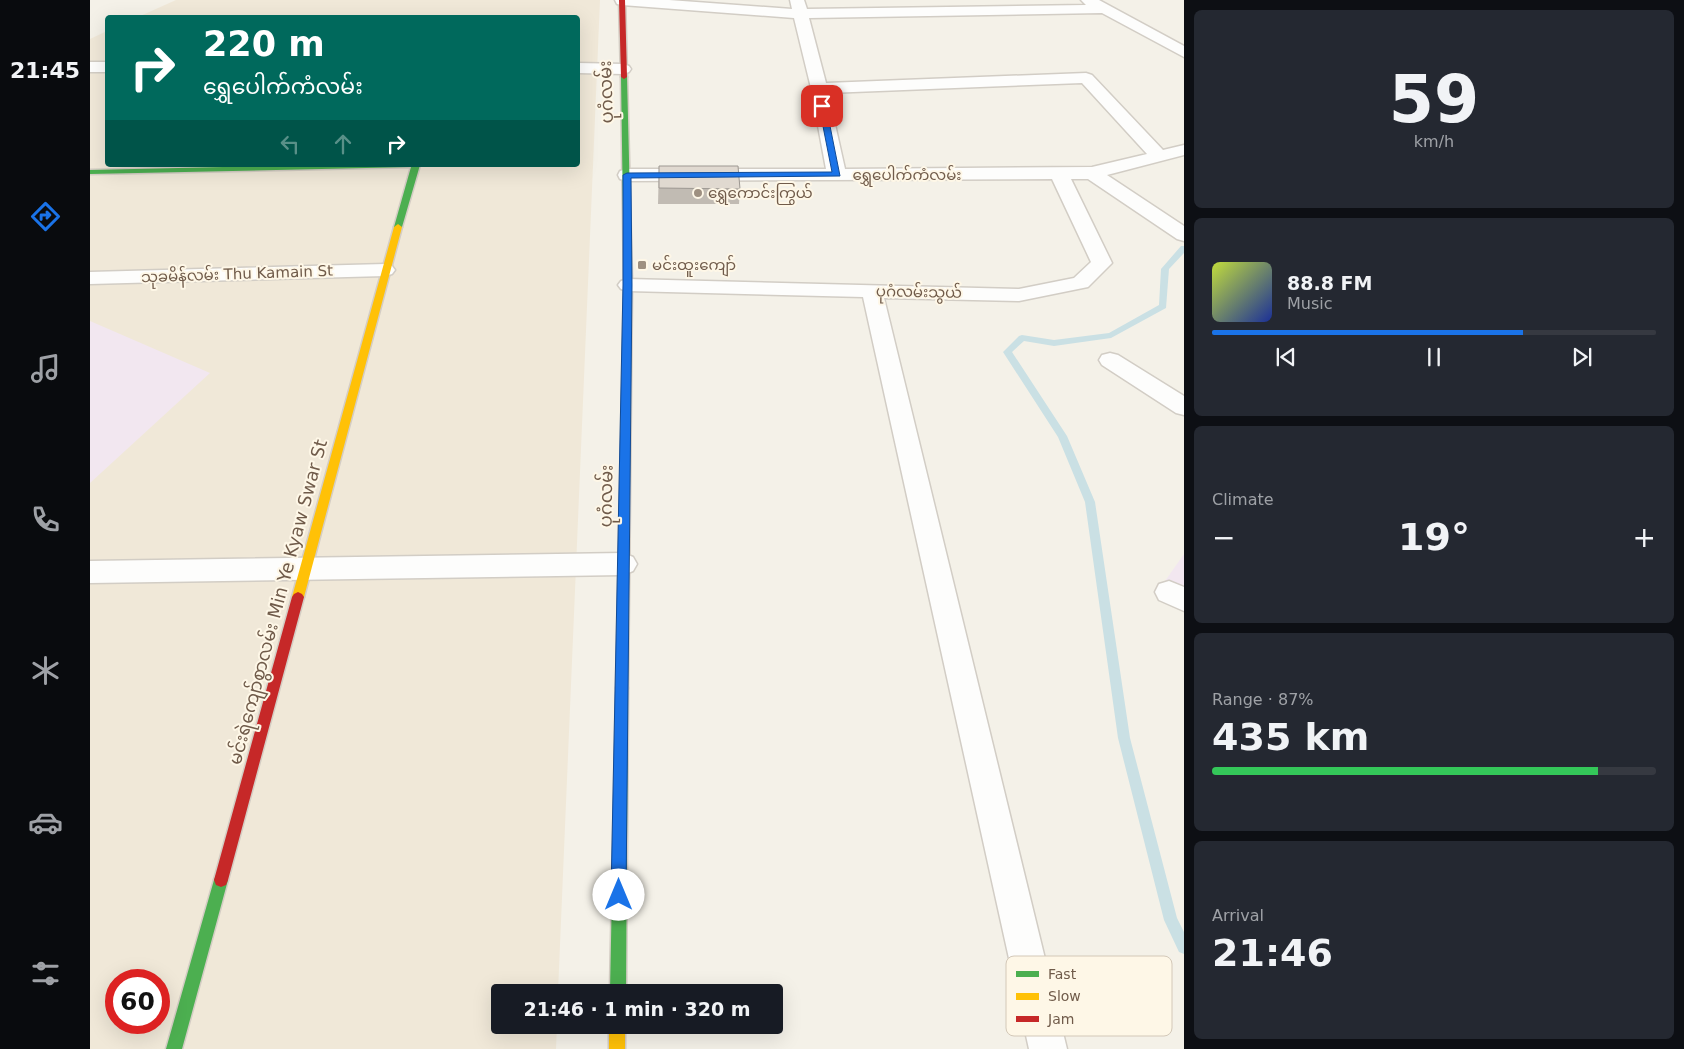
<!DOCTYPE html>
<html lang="en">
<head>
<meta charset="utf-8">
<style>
	:root { --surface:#171b24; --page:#242831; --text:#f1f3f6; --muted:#9ea1a6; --line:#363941; --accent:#1a73e8 }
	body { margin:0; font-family:"DejaVu Sans","Noto Sans Myanmar",sans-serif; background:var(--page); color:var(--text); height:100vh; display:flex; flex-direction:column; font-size:19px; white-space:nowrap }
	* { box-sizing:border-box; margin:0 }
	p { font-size:16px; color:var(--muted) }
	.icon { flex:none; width:28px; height:28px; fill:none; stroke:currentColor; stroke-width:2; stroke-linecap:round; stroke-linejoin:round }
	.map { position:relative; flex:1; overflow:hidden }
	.drawer { display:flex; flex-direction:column; gap:10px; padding:10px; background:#0d0f14; width:500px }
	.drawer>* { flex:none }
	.banner { position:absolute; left:15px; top:15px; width:475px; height:152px; border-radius:5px; box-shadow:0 5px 20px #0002; background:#00695c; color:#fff; overflow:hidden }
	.speed { position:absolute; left:15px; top:969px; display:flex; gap:10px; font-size:25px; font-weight:700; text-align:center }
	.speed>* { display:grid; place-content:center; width:65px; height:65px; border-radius:50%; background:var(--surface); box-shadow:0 5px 20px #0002; line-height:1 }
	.speed .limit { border:8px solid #d22; background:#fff; color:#111 }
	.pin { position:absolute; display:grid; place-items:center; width:42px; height:42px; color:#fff; margin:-21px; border-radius:10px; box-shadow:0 2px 8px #0006 }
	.me { position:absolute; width:55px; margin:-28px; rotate:0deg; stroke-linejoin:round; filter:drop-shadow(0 0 4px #0008) }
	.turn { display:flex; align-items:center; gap:18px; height:105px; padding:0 15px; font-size:22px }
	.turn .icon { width:65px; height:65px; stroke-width:2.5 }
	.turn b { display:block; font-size:35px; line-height:42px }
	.lanes { display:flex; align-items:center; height:48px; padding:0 15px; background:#0003; justify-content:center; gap:25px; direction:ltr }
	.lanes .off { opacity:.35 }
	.big { font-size:38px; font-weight:700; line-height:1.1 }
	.drawer .widget { flex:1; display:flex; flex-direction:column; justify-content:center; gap:8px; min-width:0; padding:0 18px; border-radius:8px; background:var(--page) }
	.drawer .dial { align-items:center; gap:0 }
	.dial b { font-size:65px; line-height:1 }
	.song { display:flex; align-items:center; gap:15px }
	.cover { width:60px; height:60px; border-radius:8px; background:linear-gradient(135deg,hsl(70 70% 55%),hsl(230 70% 35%)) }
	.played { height:5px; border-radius:2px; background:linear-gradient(90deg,var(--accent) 70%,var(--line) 70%) }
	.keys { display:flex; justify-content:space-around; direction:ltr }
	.heat { display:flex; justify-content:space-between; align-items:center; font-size:28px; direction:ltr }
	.charge { height:8px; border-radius:4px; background:linear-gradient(90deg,#34c759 87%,var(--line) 0) }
	.trip { position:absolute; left:401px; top:984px; width:292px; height:50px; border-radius:5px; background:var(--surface); box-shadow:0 5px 20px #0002; font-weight:700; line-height:50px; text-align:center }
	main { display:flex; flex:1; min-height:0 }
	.tab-bar { display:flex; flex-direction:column; width:90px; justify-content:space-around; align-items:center; background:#090b0e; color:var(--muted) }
	.tab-bar .icon { width:35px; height:35px }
	.tab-bar .active { color:var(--accent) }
	.tab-bar b { font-size:22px; color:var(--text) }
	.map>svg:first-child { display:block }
	.residential { fill:#f0e8d8; fill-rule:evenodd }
	.education { fill:#f2e7f0 }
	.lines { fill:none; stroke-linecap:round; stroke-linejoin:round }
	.stream { fill:#cae0e4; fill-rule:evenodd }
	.street-casing { stroke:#d2cdc5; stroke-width:3 }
	.fast-casing { stroke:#d4cdc4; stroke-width:3 }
	.slow-casing { stroke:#d4cdc4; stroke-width:3 }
	.jam-casing { stroke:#d4cdc4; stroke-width:3 }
	.street { fill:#fdfdfc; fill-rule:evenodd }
	.fast { fill:#4caf50; fill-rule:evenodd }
	.slow { fill:#ffc107; fill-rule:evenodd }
	.jam { fill:#c62828; fill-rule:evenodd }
	.wall { fill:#c1bbb3 }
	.building { fill:#e0d9d0; stroke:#9d9892 }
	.route { fill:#1a73e8; stroke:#114b97 }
	.poi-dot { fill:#9e9081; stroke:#fef7e7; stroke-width:2 }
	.labels { text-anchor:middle; stroke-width:4; stroke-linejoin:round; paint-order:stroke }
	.far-street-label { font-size:15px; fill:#705b4a; stroke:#fef7e7 }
	.far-poi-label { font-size:15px; fill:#705b4a; stroke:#fef7e7; text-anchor:start }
	.street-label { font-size:18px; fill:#705b4a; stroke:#fef7e7 }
	.key { fill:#fef7e7; stroke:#d3c8b8; stroke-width:1 }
	.key-label { font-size:14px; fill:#705b4a }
</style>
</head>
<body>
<main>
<nav class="tab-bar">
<b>21:45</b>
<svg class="icon active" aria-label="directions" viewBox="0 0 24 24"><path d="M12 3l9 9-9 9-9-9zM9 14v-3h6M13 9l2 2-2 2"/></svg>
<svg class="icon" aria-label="music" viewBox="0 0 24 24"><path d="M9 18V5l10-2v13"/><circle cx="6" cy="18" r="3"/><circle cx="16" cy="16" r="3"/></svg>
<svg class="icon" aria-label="phone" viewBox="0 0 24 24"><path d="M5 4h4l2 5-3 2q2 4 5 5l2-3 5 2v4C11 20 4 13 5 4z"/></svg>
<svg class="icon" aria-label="climate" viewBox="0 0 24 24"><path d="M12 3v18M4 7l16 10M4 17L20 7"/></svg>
<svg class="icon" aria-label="car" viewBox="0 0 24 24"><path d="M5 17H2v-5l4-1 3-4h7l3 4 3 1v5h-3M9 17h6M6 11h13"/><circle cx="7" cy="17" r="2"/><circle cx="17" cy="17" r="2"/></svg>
<svg class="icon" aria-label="filters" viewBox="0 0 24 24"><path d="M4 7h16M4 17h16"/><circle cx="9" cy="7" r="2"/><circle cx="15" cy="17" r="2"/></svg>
</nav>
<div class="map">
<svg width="1094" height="1049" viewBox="0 0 1094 1049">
	<rect width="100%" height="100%" fill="#f4f1e8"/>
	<!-- residential -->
	<path class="residential" d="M86 0H510L468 992H410V1025H467L466 1049H0V39L17 31 18 165H488V18L48 17ZM26 980H69V1022H26Z"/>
	<!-- education -->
	<path class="education" d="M0 321 120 373 0 483Z
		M1094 554V591L1075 581Z"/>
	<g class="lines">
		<!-- stream -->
		<path class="stream" d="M1091 246H1094V253L1079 269 1076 308 1021 338 964 346 934 341 922 352 977 436 1005 502 1040 738 1087 918 1094 932V954L1089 952 1074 920 1028 738 995 502 968 437 913 352 929 336 932 335 964 340 1019 333 1069 305 1071 269Z"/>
		<!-- street casing -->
		<g class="street-casing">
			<path id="street" d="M525 0H579L702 9 700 0H714L717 9 996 5 991 0H1009L1094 46V57L1012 13 719 18 736 83 996 73 1002 75 1073 150 1094 145V155L1017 175 1094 226V241L1087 239 998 179H981L1022 263 998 287 929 301 794 298 977 1049H939L773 297 538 291 531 289 528 285 531 281 538 279 929 289 984 278 1001 262 962 179 537 181 530 179 528 175 530 171 537 169H736L721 88 704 18 532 5 527 4ZM992 83 1057 154 1002 167 755 169 738 93Z
				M0 62H18V72H0Z
				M488 63 533 64 539 66 541 69 539 72 533 74 488 73Z
				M295 264 302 266 305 270 302 274 295 276 0 284V272Z
				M1020 353 1028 355 1094 396V415L1086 413 1012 365 1009 360 1012 355Z
				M533 553 543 557 547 564 543 571 533 575 0 583V561Z
				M1079 581 1094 587V611L1069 600 1065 592 1069 584Z"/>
		</g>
		<!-- fast casing -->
		<g class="fast-casing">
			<path id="fast" d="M534 75 537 77 542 282 538 285 534 282 531 77Z
				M216 165H330L312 227 308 230 304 227 321 167 0 174V170Z
				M532 683 537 684 538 688 536 992H520L526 688 527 684Z
				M131 873 136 875 138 880 92 1049H76L124 880 126 875Z"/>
		</g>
		<!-- slow casing -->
		<g class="slow-casing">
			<path id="slow" d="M308 224 312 227 214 597 212 600H204L202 597 304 227Z
				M538 279 542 282 538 688 537 692 532 693 527 692 526 688 534 282Z
				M519 1025H535V1049H519Z"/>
		</g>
		<!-- jam casing -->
		<g class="jam-casing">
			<path id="jam" d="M529 0H535L537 77 534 79 531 77Z
				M208 592 212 594 214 597 138 880 136 885 131 887 126 885 124 880 202 597 204 594Z"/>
		</g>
		<!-- street -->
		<use href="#street" class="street"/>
		<!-- fast -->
		<use href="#fast" class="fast"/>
		<!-- slow -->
		<use href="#slow" class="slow"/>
		<!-- jam -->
		<use href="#jam" class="jam"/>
	</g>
	<!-- wall -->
	<path class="wall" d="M569 166 650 189 649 204H568Z"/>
	<!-- building -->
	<path class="building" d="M569 166H648L650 189 569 188Z"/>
	<!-- route -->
	<path class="route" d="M732 103 736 106 750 176 541 178 542 285 536 895 534 900 529 903 524 900 521 895 533 285V175L537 173 742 172 729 106Z"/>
	<!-- markers -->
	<g class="poi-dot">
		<circle cx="608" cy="193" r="5"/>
		<rect x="547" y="260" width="10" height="10" rx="2.5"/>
	</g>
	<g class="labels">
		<!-- far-street labels -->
		<g class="far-street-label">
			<text x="817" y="180">ရွှေပေါက်ကံလမ်း</text>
			<text transform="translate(147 274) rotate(-2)" y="5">သုခမိန်လမ်း Thu Kamain St</text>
			<text transform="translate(829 292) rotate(1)" y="5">ပုဂံလမ်းသွယ်</text>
		</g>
		<!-- far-poi labels -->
		<g class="far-poi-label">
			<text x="618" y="198">ရွှေကောင်းကြွယ်</text>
			<text x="562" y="270">မင်းထူးကျော်</text>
		</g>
		<!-- street labels -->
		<g class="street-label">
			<text transform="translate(516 92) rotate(-92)" y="6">ပုဂံလမ်း</text>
			<text transform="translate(516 496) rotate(-89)" y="6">ပုဂံလမ်း</text>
			<text transform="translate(188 602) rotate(-75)" y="6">မင်းရဲကျော်စွာလမ်း Min Ye Kyaw Swar St</text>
		</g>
	</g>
	<!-- legend -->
	<rect x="916" y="956" width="166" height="80" rx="8" class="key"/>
	<rect x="926" y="971" width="23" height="6" fill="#4caf50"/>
	<rect x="926" y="993" width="23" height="7" fill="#ffc107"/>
	<rect x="926" y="1016" width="23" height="6" fill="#c62828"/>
	<g class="key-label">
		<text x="958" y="979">Fast</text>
		<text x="958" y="1001">Slow</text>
		<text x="958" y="1024">Jam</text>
	</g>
</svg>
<div class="speed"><div class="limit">60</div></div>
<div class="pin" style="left:732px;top:106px;background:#d93025"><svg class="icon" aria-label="arrive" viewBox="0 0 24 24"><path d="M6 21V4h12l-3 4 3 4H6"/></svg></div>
<svg class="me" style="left:529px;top:895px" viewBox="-20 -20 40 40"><circle r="19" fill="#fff"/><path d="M0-13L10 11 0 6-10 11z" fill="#1a73e8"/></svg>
<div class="trip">21:46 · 1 min · 320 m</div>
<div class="banner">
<div class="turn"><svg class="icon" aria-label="right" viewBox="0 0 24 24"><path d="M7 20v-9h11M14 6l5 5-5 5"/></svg><div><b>220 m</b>ရွှေပေါက်ကံလမ်း</div></div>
<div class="lanes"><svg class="icon off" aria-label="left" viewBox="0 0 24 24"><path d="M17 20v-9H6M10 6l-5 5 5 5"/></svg><svg class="icon off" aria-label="ahead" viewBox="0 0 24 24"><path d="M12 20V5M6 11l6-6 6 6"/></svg><svg class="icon" aria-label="right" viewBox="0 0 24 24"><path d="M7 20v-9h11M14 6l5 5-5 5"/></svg></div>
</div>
</div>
<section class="drawer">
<div class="widget dial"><b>59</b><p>km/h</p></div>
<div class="widget">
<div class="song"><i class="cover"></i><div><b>88.8 FM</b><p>Music</p></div></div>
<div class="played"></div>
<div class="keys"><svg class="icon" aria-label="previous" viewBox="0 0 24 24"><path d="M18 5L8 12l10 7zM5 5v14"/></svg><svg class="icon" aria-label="pause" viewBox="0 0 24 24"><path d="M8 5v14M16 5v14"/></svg><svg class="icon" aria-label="next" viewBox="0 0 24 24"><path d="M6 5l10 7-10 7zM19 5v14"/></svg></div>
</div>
<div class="widget"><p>Climate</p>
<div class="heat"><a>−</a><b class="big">19°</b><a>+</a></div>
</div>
<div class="widget"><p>Range · 87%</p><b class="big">435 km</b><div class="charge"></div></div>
<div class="widget"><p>Arrival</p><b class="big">21:46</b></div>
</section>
</main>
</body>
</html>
